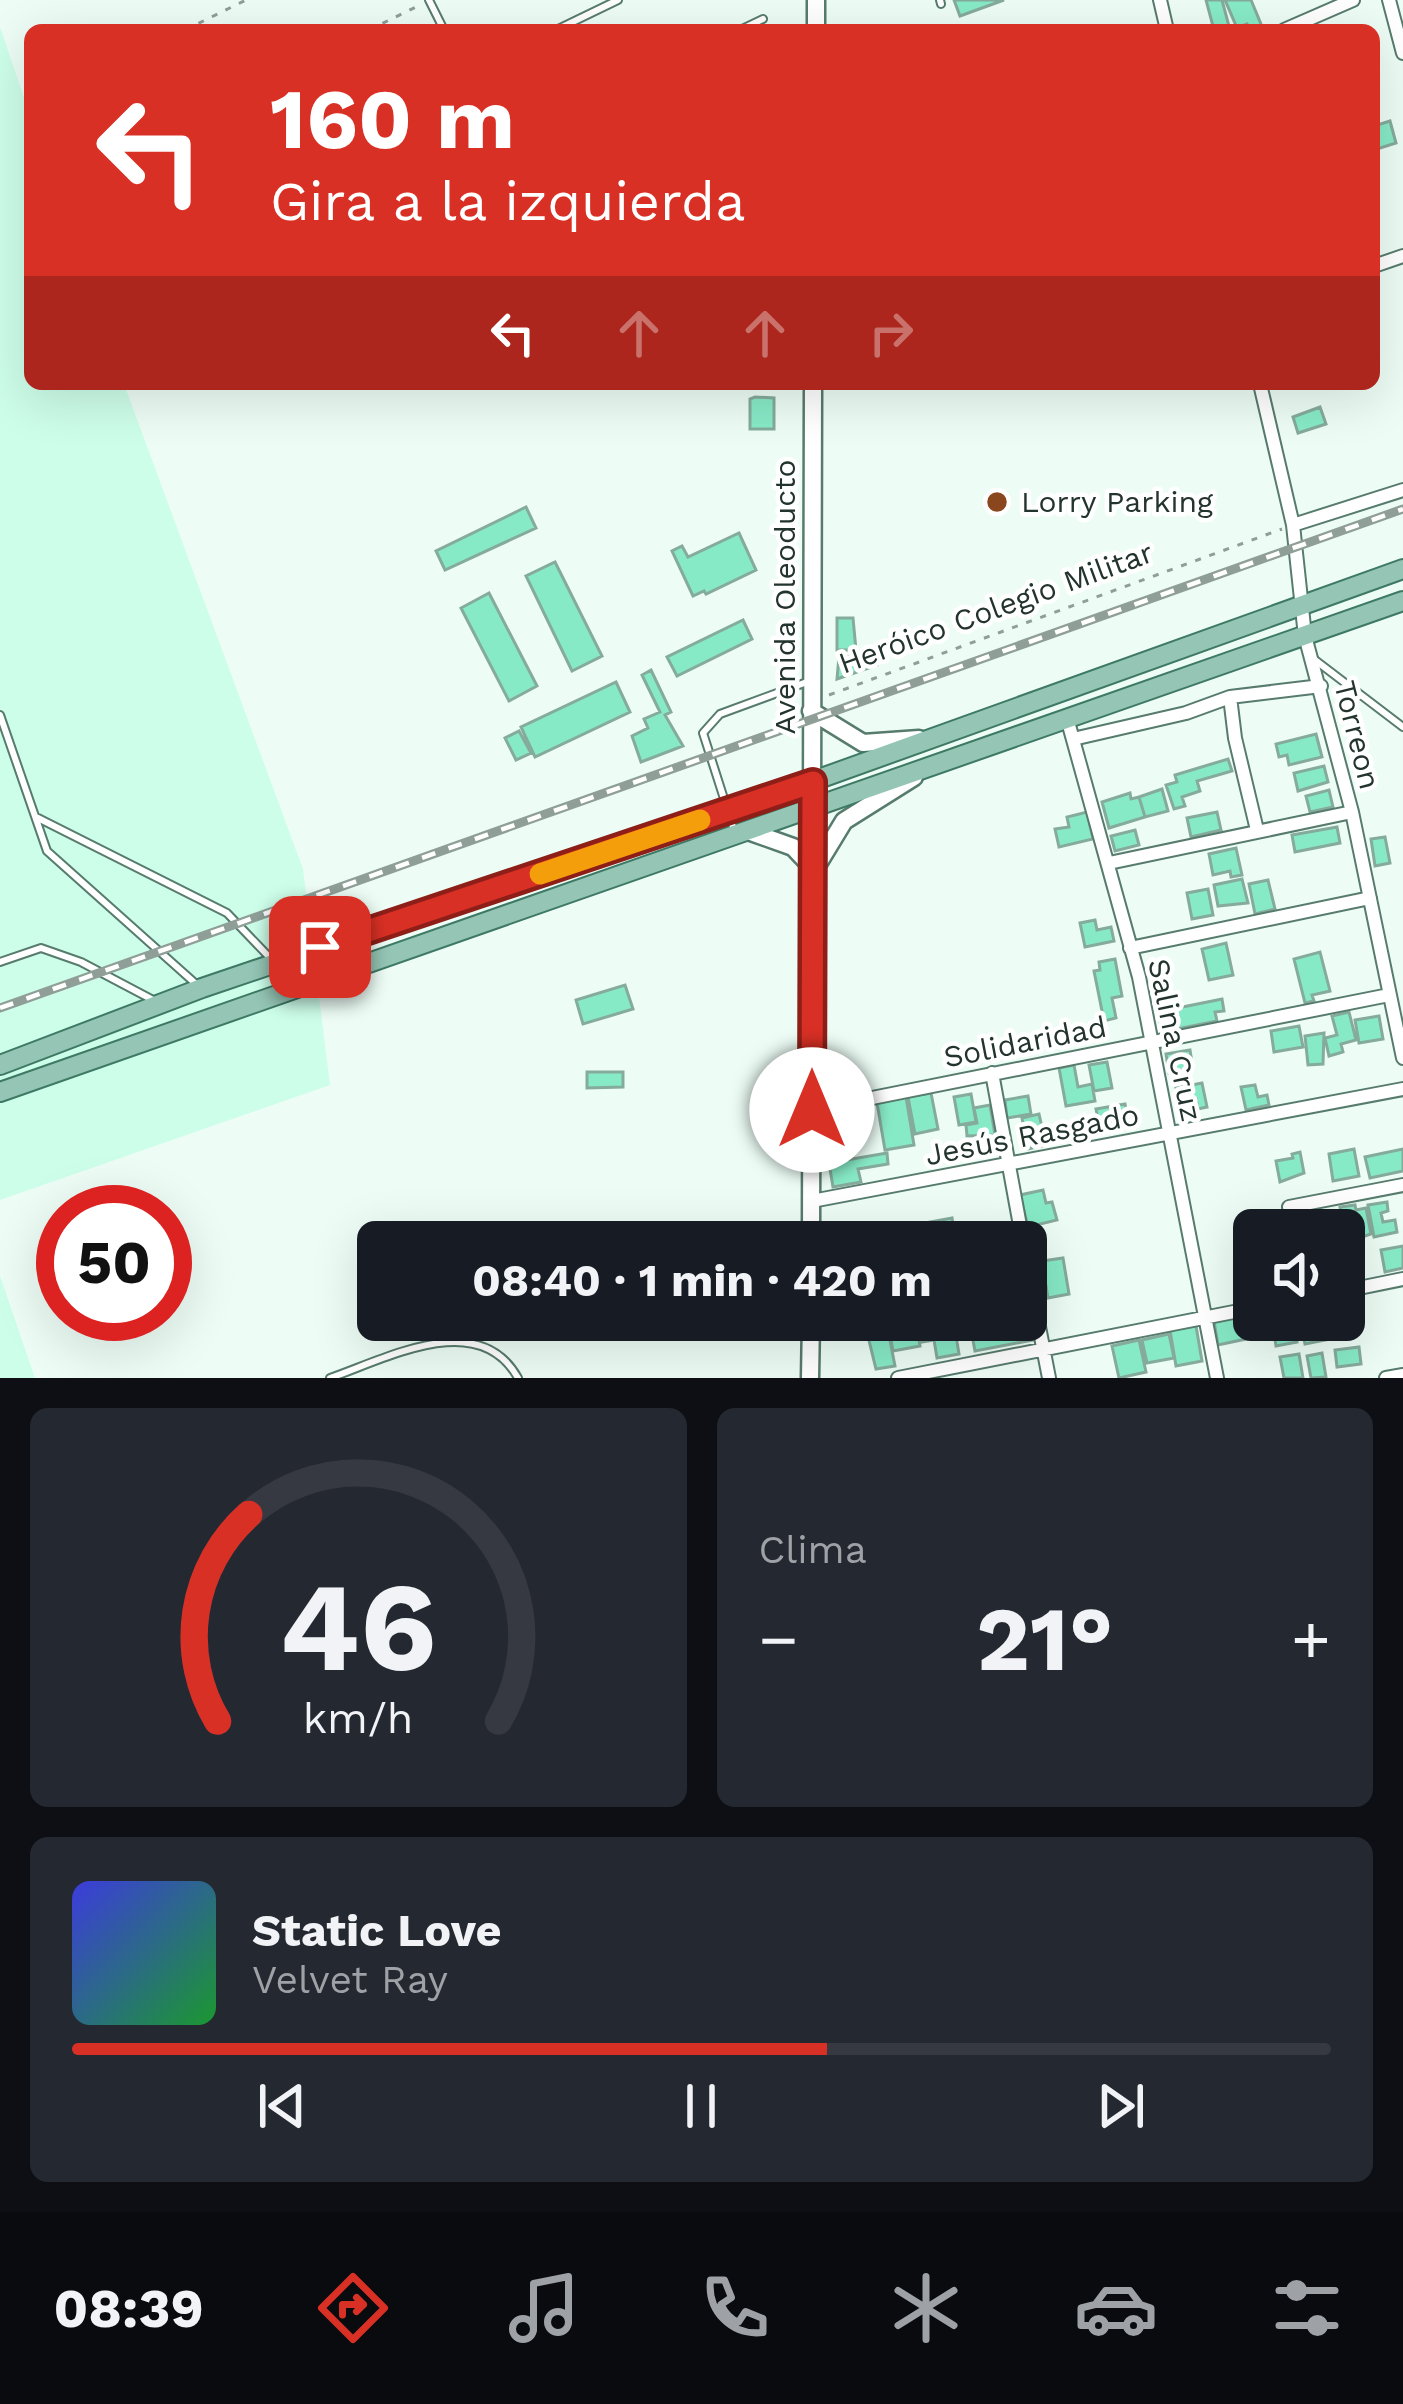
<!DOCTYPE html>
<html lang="es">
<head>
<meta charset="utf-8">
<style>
	:root { --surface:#171b24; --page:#242831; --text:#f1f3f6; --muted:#9ea1a6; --line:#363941; --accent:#d93025 }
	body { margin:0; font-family:"Work Sans",sans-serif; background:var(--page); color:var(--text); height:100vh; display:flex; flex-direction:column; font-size:45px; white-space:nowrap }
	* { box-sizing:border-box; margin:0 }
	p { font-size:39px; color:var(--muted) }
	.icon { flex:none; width:66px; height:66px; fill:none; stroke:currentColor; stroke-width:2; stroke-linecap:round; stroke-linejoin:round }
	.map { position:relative; height:1378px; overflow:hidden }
	.drawer { display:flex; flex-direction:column; gap:30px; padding:30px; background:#0d0f14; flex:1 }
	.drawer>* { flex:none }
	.banner { position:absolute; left:24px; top:24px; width:1356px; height:366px; border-radius:18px; box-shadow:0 12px 48px #0002; background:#d93025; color:#fff; overflow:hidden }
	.fabs { position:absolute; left:1233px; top:1209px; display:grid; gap:24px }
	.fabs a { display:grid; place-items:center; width:132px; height:132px; border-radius:18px; background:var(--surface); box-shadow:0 12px 48px #0002; font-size:60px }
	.speed { position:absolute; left:36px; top:1185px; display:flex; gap:24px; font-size:60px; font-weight:700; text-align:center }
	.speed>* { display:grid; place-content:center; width:156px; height:156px; border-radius:50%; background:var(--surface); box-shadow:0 12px 48px #0002; line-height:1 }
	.speed .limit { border:18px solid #d22; background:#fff; color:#111 }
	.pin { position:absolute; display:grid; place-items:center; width:102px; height:102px; color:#fff; margin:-51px; border-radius:24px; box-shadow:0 6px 18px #0006 }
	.me { position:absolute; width:132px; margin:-66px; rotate:0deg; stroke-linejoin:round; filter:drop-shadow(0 0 9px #0008) }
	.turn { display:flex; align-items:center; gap:42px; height:252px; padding:0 48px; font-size:54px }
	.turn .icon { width:156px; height:156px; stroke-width:2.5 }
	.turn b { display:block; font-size:84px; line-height:102px }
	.lanes { display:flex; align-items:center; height:114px; padding:0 48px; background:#0003; justify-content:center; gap:60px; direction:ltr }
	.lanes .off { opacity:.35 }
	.big { font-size:90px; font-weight:700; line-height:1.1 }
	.drawer .tile { flex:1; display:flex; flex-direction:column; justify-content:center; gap:18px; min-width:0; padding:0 42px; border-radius:18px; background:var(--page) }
	.drawer .dial { align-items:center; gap:0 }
	.dial svg { height:312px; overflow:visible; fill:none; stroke:var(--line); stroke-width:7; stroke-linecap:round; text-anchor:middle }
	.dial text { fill:var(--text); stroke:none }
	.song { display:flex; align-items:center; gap:36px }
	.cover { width:144px; height:144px; border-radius:18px; background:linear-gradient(135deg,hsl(240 70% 55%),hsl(130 70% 35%)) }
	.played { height:12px; border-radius:6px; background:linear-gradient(90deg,var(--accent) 60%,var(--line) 60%) }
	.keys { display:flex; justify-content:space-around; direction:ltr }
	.heat { display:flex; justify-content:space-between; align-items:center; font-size:66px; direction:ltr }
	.drawer .tiles { flex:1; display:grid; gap:30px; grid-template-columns:1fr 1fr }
	.tile:last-child { grid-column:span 2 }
	.trip { position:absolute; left:357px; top:1221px; width:690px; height:120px; border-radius:18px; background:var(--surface); box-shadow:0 12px 48px #0002; font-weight:700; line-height:120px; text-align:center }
	.tabs { display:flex; height:192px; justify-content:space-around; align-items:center; background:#090b0e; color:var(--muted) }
	.tabs .icon { width:84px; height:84px }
	.tabs .current { color:var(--accent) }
	.tabs b { font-size:54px; color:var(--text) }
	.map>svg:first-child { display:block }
	.built { fill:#cdfeea }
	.building { fill:#87eac7; stroke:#85ab9c; stroke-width:3 }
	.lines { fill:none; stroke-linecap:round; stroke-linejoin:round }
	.lane-casing { stroke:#577b6d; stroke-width:10 }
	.street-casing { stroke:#577b6d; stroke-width:16 }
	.secondary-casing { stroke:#577b6d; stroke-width:21 }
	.primary-casing { stroke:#3e7965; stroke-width:22 }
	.path { stroke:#8f9f98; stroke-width:3; stroke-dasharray:6 9; stroke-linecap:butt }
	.lane { stroke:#fff; stroke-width:6 }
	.street { stroke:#fff; stroke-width:12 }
	.secondary { stroke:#fff; stroke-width:16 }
	.primary { stroke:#94c5b5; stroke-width:18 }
	.rail-casing { stroke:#8f9f98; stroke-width:9 }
	.rail { stroke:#fff; stroke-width:4.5; stroke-dasharray:14; stroke-linecap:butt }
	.route-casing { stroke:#8d1f18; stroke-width:30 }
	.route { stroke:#d93025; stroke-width:21 }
	.slow { stroke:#f59e0b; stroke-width:21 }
	.poi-dot { fill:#8a461c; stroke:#fff; stroke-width:4.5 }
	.labels { text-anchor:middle; stroke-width:9; stroke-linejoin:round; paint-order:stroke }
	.poi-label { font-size:30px; fill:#23332d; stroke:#fff; text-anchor:start }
	.street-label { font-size:30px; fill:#23332d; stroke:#fff }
</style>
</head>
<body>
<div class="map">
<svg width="1403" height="1378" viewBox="0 0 1403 1378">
	<rect width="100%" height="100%" fill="#edfdf6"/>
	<!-- built -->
	<path class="built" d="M0 27 30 115V384H124L303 869 330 1085 0 1200Z
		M0 1276 35 1378H0Z"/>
	<!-- building -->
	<path class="building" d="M954 0H1004L960 16Z
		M1206 0H1222L1230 30H1214Z
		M1225 0H1251L1263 29 1250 30 1247 24 1237 28Z
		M1390 121 1396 143 1374 150V126Z
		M755 397 774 398V429H750V399Z
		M1320 407 1326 424 1298 433 1293 417Z
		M526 507 536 528 445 570 436 551Z
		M739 533 756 570 706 594 704 591 693 596 672 551 682 546 688 557Z
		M555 562 602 656 572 671 526 576Z
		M489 593 537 686 509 701 461 608Z
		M837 618H853L856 650H837Z
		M743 620 752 639 677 676 667 657Z
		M871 648 877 665 837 679 839 656 851 657V664L858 661 855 653Z
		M651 670 671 712 665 715 683 746 641 762 632 736 648 728 644 719 660 712 642 675Z
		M616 682 630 712 535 757 521 727Z
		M519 731 531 753 516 760 505 738Z
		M1316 734 1322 757 1289 765 1287 755 1279 757 1276 744Z
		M1228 759 1232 771 1197 781 1200 791 1182 797 1185 806 1174 809 1166 785 1177 782 1175 775Z
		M1324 766 1328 782 1298 791 1294 773Z
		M1162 789 1168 811 1145 817 1139 797Z
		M1329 790 1333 807 1310 812 1306 796Z
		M1130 793 1131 799 1139 797 1145 817 1109 828 1102 802Z
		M1087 812 1093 839 1059 847 1055 829 1069 827 1067 817Z
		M1217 812 1221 830 1191 837 1187 818Z
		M1337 827 1340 843 1295 852 1292 835Z
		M1135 830 1139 845 1115 851 1111 836Z
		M1385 837 1390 863 1375 866 1371 839Z
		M1236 848 1242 875 1231 877 1230 871 1213 875 1209 854Z
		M1242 879 1248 903 1218 906 1214 885Z
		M1268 880 1275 909 1255 914 1249 884Z
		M1208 889 1213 915 1192 919 1187 893Z
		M1095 920 1097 930 1111 927 1114 941 1085 947 1080 923Z
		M1226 943 1233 975 1209 980 1202 949Z
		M1320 952 1330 991 1312 995 1314 1001 1305 1003 1294 959Z
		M1115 959 1122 996 1112 998 1116 1018 1104 1021 1094 971 1100 970 1099 962Z
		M625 985 633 1009 583 1024 576 1000Z
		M1222 999 1224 1011 1215 1012 1217 1021 1162 1032 1158 1012Z
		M1349 1012 1356 1040 1341 1044 1343 1052 1329 1056 1325 1038 1337 1035 1332 1016Z
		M1379 1016 1383 1039 1359 1043 1355 1020Z
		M1299 1026 1303 1047 1274 1052 1271 1031Z
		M1324 1033 1323 1064 1308 1065 1305 1036Z
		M1190 1050 1193 1069 1169 1073 1166 1054Z
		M1107 1062 1112 1088 1094 1091 1089 1065Z
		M1074 1065 1078 1087 1092 1084 1095 1101 1066 1106 1059 1068Z
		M587 1072H623V1087L587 1088Z
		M1202 1083 1207 1107 1198 1109 1196 1099 1179 1102 1176 1088Z
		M1255 1085 1258 1097 1267 1095 1269 1105 1246 1110 1241 1087Z
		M931 1093 938 1129 915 1134 908 1097Z
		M971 1094 976 1122 959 1125 954 1097Z
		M1028 1096 1031 1114 1007 1118 1005 1100Z
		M906 1097 914 1145 885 1150 877 1103Z
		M1125 1104 1129 1123 1100 1128 1096 1109Z
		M990 1105 995 1135 967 1136 966 1125 977 1123 974 1108Z
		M1039 1114 1046 1145 1028 1149 1022 1118Z
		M1354 1149 1359 1176 1333 1181 1329 1154Z
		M1403 1149V1171L1370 1178 1365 1157Z
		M1300 1152 1304 1173 1280 1182 1276 1161 1293 1158 1292 1154Z
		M887 1153 888 1164 858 1169 861 1182 833 1187 829 1163Z
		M1043 1190 1046 1203 1052 1202 1057 1220 1028 1227 1020 1195Z
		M1387 1202 1388 1211 1381 1213 1383 1222 1395 1220 1397 1232 1374 1237 1368 1205Z
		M1355 1205 1356 1210 1366 1208 1371 1234 1347 1242 1340 1207Z
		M952 1218 956 1242H928L925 1223Z
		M1003 1228 1005 1242H968L967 1233Z
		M1403 1246V1268L1385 1272 1381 1250Z
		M1063 1258 1069 1294 1048 1298 1044 1274 1037 1275 1035 1262Z
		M1026 1305 1033 1340 975 1351 972 1335 982 1333 979 1320H1026Z
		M1242 1316 1246 1339 1218 1345 1214 1321Z
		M864 1320H886L895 1366 876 1369Z
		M942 1320 944 1331 955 1329 959 1354 937 1358 934 1340 922 1342 919 1324Z
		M1327 1320 1330 1339 1305 1344 1301 1325Z
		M916 1323 920 1346 893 1351 889 1328Z
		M1294 1323 1297 1342 1276 1346 1273 1327Z
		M1196 1326 1202 1361 1176 1366 1170 1330Z
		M1169 1334 1174 1358 1147 1363 1142 1340Z
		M1139 1340 1146 1372 1119 1378 1112 1346Z
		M1359 1347 1361 1364 1337 1367 1335 1350Z
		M1322 1353 1326 1377 1311 1378 1307 1356Z
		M1299 1354 1303 1378H1284L1280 1357Z"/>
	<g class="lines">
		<!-- lane casing -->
		<g class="lane-casing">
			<path id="lane" d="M429 0 444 30
				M940 0 941 4
				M556 30 618 0
				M740 30 763 19
				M1315 660 1403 727
				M0 715 47 851 196 984
				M38 818 227 913 275 963 286 990
				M734 830 703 733 720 714 807 682
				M0 962 41 948 81 962 153 1000
				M330 1378C388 1358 479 1308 518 1378"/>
		</g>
		<!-- street casing -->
		<g class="street-casing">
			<path id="street" d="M1160 0 1167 30
				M1389 0 1403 53
				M1284 30 1353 0
				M1374 266 1403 256
				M1260 384 1293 525 1305 636 1352 812 1403 1058
				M1293 525 1403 490
				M1230 697 1235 738 1257 830
				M1067 718 1139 977 1217 1378
				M1073 739 1186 713 1230 697 1321 686
				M1109 863 1352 812
				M1130 948 1370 898
				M992 1073 1023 1242
				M812 1110 1389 995
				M812 1201 1403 1089
				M1289 1207 1403 1185
				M1026 1260 1049 1378
				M1344 1291 1403 1279
				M898 1378 1254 1308
				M1386 1378 1403 1375"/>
		</g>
		<!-- secondary casing -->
		<g class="secondary-casing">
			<path id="secondary" d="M816 30V0
				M811 711 863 743 919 739
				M748 831 793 847 812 867
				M813 872 844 821 914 777
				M811 1242 813 384
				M810 1378 811 1320"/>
		</g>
		<!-- primary casing -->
		<g class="primary-casing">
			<path id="primary" d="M0 1065 202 988 813 781 1403 569
				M0 1092 1403 601"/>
		</g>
		<!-- path -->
		<path class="path" d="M185 30 246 0
			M369 30 422 4
			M829 695 1282 529"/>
		<!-- lane -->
		<use href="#lane" class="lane"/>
		<!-- street -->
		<use href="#street" class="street"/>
		<!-- secondary -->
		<use href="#secondary" class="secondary"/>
		<!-- primary -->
		<use href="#primary" class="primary"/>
		<!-- rail casing -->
		<g class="rail-casing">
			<path id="rail" d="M0 1008 1403 509"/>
		</g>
		<!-- rail -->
		<use href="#rail" class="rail"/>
	</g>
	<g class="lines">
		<!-- route casing -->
		<g class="route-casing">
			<path id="route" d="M320 947 813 782 812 1110"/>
		</g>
		<!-- route -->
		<use href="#route" class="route"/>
		<!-- slow -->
		<path class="slow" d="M540 874 700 820"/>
	</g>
	<!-- markers -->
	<circle class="poi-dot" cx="997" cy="502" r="12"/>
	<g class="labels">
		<!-- poi labels -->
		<g class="poi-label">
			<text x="1021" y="512">Lorry Parking</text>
		</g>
		<!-- street labels -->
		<g class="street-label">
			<text transform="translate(785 597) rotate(-90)" y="10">Avenida Oleoducto</text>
			<text transform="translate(996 608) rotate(-20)" y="10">Heróico Colegio Militar</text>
			<text transform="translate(1357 735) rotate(76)" y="10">Torreon</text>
			<text transform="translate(1175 1040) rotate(78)" y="10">Salina Cruz</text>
			<text transform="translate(1025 1042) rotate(-11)" y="10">Solidaridad</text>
			<text transform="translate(1032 1135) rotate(-11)" y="10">Jesús Rasgado</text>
		</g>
	</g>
</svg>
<div class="fabs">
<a><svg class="icon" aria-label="sound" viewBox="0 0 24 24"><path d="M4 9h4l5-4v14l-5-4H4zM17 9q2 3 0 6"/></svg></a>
</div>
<div class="speed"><div class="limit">50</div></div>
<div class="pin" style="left:320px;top:947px;background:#d93025"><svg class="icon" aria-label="arrive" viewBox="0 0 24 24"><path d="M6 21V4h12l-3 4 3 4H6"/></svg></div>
<svg class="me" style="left:812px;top:1110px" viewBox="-20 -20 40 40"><circle r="19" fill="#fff"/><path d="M0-13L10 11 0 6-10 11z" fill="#d93025"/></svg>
<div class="trip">08:40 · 1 min · 420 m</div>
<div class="banner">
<div class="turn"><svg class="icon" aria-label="left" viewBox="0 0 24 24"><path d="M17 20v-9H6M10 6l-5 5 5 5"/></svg><div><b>160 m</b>Gira a la izquierda</div></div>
<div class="lanes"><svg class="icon" aria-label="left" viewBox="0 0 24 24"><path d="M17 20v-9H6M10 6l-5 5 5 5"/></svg><svg class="icon off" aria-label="ahead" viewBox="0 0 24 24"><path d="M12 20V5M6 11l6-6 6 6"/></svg><svg class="icon off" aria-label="ahead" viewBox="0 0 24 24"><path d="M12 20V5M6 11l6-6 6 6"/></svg><svg class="icon off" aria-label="right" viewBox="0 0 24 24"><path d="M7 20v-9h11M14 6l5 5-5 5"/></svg></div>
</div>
</div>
<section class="drawer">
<div class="tiles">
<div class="tile dial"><svg viewBox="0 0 100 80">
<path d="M14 69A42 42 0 1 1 86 69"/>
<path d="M14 69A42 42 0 0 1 22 16" stroke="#d93025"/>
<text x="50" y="56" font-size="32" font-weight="700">46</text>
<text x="50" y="72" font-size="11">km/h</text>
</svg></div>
<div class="tile"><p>Clima</p>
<div class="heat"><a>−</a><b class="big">21°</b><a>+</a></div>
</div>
<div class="tile">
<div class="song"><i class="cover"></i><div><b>Static Love</b><p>Velvet Ray</p></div></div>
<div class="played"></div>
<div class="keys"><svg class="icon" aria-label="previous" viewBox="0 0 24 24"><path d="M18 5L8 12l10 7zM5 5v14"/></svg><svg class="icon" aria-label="pause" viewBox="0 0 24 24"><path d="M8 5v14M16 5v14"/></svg><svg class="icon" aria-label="next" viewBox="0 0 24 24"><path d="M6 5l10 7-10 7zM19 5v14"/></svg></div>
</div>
</div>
</section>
<nav class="tabs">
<b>08:39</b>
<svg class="icon current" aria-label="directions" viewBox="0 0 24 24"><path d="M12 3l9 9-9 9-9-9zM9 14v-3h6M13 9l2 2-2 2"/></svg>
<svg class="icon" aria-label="music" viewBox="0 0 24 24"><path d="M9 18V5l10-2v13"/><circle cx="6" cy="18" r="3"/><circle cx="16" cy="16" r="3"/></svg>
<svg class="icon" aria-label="phone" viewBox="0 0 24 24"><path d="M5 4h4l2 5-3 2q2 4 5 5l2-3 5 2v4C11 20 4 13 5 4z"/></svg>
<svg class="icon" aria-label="climate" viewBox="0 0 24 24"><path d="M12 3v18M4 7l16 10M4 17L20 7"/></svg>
<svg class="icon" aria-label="car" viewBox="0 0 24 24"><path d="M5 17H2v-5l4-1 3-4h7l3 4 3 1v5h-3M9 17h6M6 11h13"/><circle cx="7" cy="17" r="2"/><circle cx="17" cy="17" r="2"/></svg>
<svg class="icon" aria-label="filters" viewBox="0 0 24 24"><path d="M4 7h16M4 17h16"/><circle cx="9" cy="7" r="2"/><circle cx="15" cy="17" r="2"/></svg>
</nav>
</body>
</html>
